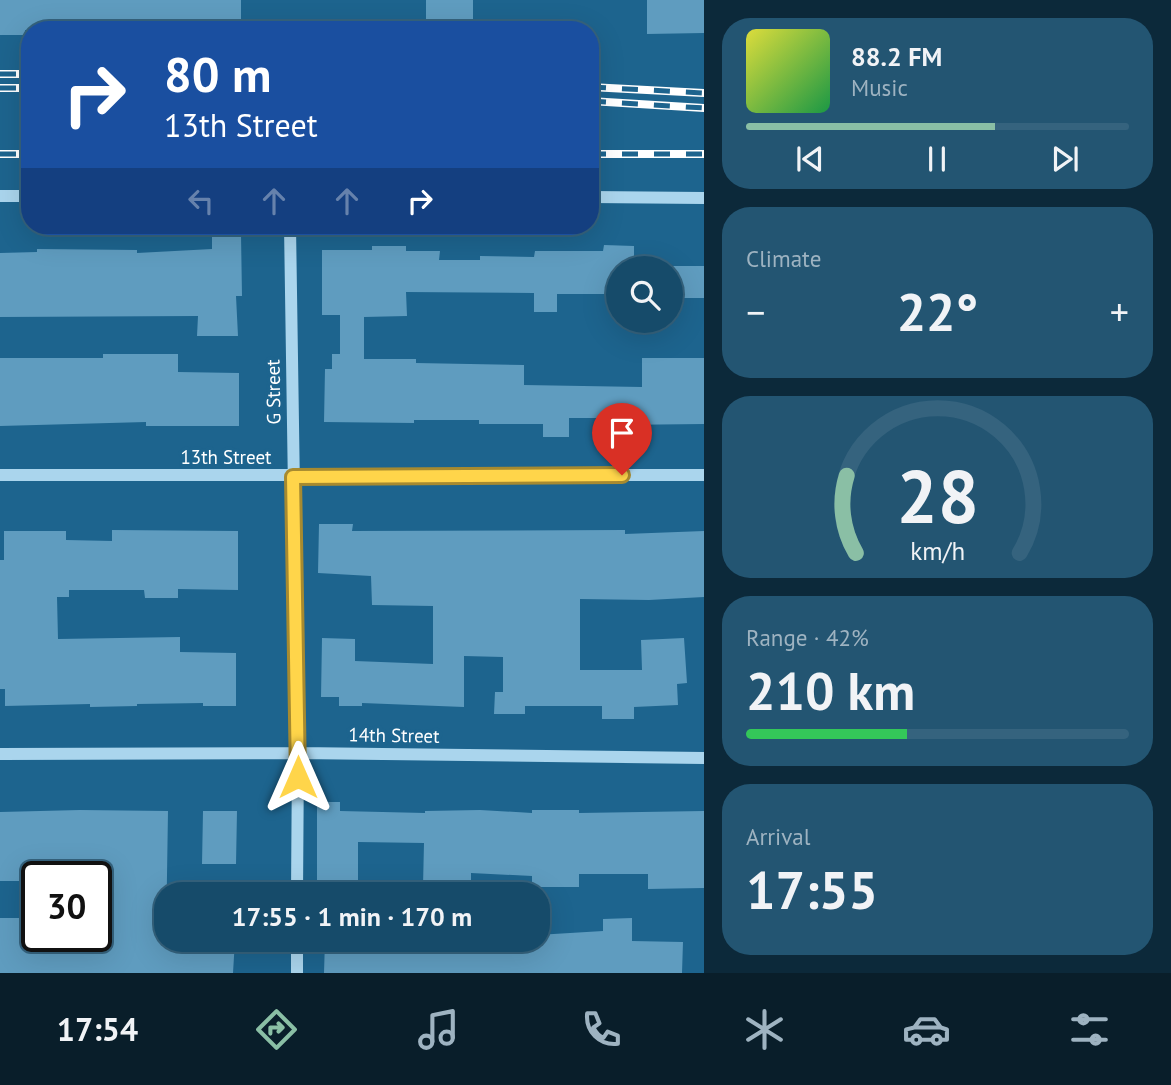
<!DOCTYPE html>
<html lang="en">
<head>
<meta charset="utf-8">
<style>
	:root { --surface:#164b6a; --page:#235572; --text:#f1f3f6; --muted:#9eb3c1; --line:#35637e; --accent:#8abfa5 }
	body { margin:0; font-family:"PT Sans",sans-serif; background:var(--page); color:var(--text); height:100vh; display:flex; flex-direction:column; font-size:26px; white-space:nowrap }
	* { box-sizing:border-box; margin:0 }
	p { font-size:23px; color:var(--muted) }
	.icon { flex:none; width:38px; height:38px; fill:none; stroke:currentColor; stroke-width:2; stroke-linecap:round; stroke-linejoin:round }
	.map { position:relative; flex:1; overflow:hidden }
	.drawer { display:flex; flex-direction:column; gap:18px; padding:18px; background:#0c293a; width:467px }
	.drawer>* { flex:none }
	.hud { position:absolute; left:21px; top:21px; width:578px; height:214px; border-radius:28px; box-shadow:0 7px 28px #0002,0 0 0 2px var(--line); background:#1a4fa0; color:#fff; overflow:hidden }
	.controls { position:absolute; left:606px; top:256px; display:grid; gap:14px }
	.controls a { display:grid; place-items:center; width:77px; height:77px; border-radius:50%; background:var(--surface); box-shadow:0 7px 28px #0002,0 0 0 2px var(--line); font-size:35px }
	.speed { position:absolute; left:21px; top:861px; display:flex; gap:14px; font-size:35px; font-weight:700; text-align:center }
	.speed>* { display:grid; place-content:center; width:91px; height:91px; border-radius:50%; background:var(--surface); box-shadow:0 7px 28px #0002,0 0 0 2px var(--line); line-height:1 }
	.speed .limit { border:4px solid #111; border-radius:10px; background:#fff; color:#111 }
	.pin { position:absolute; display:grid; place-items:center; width:60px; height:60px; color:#fff; margin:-72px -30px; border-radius:50% 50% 50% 0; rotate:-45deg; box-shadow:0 0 7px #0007 }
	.pin .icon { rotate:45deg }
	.me { position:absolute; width:77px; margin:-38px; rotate:0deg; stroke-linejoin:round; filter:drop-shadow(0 0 5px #0008) }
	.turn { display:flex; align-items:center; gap:24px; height:147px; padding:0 28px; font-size:32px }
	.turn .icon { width:91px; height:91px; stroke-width:2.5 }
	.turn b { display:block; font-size:49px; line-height:60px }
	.lanes { display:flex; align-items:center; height:66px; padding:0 28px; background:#0003; justify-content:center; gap:35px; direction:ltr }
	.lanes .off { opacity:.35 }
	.big { font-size:52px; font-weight:800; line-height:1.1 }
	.drawer .card { flex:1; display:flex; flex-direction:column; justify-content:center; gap:10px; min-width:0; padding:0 24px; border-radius:28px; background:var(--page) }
	.drawer .dial { align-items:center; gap:0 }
	.dial svg { height:182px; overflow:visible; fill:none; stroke:var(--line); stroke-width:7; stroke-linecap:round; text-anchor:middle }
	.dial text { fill:var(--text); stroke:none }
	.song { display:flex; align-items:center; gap:21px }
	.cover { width:84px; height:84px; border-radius:10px; background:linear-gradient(135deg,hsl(60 70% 55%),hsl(140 70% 35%)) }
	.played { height:7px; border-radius:4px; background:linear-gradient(90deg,var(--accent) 65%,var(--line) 65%) }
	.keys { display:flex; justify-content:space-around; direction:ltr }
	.heat { display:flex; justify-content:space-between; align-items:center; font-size:38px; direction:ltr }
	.charge { height:10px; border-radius:5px; background:linear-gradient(90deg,#34c759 42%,var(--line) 0) }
	.trip { position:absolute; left:154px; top:882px; width:396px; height:70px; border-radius:28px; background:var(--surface); box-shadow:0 7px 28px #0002,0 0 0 2px var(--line); font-weight:800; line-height:70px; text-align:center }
	.dock { display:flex; height:112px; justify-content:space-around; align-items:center; background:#091e2a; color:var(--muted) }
	.dock .icon { width:49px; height:49px }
	.dock .selected { color:var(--accent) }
	.dock b { font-size:32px; color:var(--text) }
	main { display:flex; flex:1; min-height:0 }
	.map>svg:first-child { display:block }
	.building { fill:#5f9cbf }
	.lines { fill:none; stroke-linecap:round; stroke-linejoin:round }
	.minor { stroke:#aad5ed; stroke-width:12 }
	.rail-casing { stroke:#fff; stroke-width:8 }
	.rail { stroke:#1d648e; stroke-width:5; stroke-dasharray:16; stroke-linecap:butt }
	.route-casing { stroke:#a68a30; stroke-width:18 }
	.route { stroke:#ffd54a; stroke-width:12 }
	.labels { text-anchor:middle; stroke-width:7; stroke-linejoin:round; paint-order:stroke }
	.street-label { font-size:19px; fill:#fff; stroke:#1d648e }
</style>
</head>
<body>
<main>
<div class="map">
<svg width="704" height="973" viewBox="0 0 704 973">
	<rect width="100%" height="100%" fill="#1d648e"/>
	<!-- building -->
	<path class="building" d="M0 0H241V30H25V35H0Z
		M426 0H473V30H426Z
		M647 0H704V33L647 34Z
		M212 234H241L242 296H236L238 336H197L198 316 0 317V253L37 252V249L137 250V253L212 249Z
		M604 245 634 246V268H618V294H557V312H534V293L406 292 407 316 364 317V359H416V363L524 365V385L642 387V358H704V424L615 425V418H569V437H543V424H479V420H414V423L324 422 325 369H332V354H340V315H322V250H372V246H406V251H440L439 260H480V256L534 257 535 251H603Z
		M670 266H704V298H670Z
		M103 354H178V372L239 373V426H146V422L0 426V358H103Z
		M319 524H353L352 531 625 530V534L704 531V597L649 600 580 599V670H642L641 640 684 638 687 683 677 684 678 705 634 707V719H602V706H525V714H494L495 692H503V657L464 656V707L362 703V706H339V697H321L322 638 355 639V661L433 664V606L372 605 371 576 318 573Z
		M112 530 238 531V590L178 589V598H145L144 590H69V597H57L58 639 180 637V652L236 653V706H203V703L137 704V706L90 707V704L5 706V689H0V560H4V531H66V540L112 541Z
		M317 802H340V811L425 813V811L480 810 532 813V810H579V813L704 811V888L648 889V874H579V887H532V876L471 873V887L423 886 424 843 358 842V885H317Z
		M80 810 168 811 166 940H235L233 973H0V918H37V936H96V925H114L112 872H66V877H37V881H0V812Z
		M203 811H237L236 864H202Z
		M632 918V941L683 942 682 973H324L325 940H537V935L603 931V919Z"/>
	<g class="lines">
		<!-- minor -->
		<path class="minor" d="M0 196H30
			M590 197 704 198
			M290 226 298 753 297 894
			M0 475H704
			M0 754 298 753 704 758
			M297 973V940"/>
		<!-- rail casing -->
		<g class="rail-casing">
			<path id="rail" d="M0 74H30
				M590 87 704 93
				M0 88H30
				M590 101 704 108
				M0 154H30
				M590 154H704"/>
		</g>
		<!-- rail -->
		<use href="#rail" class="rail"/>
	</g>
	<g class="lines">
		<!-- route casing -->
		<g class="route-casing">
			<path id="route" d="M298 777 293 477 622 475"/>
		</g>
		<!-- route -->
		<use href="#route" class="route"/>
	</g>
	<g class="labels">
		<!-- street labels -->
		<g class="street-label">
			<text transform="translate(273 392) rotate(-91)" y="7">G Street</text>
			<text x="226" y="464">13th Street</text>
			<text transform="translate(394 735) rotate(1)" y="7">14th Street</text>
		</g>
	</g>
</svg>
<div class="controls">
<a><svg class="icon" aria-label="search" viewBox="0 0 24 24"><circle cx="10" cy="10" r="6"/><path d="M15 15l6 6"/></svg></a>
</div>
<div class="speed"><div class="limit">30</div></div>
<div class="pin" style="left:622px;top:475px;background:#d93025"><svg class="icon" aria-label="arrive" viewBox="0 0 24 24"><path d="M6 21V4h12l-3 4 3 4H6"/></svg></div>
<svg class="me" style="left:298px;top:777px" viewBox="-20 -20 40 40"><path d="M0-17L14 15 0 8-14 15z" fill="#ffd54a" stroke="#fff" stroke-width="4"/></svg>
<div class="trip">17:55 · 1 min · 170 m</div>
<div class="hud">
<div class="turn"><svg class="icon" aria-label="right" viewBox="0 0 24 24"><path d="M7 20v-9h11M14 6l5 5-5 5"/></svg><div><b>80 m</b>13th Street</div></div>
<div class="lanes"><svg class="icon off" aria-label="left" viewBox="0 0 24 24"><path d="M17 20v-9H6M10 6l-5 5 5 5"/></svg><svg class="icon off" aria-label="ahead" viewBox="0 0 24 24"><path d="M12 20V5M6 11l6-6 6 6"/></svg><svg class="icon off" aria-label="ahead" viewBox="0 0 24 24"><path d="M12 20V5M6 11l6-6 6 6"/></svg><svg class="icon" aria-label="right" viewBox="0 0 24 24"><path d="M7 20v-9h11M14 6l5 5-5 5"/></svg></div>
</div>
</div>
<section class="drawer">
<div class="card">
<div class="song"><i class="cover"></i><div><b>88.2 FM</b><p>Music</p></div></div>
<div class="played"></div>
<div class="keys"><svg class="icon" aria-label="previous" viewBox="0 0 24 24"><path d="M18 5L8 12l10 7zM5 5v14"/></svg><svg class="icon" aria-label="pause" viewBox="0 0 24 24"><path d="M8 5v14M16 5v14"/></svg><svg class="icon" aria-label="next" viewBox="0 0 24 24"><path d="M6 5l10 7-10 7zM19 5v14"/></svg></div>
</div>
<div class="card"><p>Climate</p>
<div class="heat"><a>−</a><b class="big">22°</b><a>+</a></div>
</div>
<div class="card dial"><svg viewBox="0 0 100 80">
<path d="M14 69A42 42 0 1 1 86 69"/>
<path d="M14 69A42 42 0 0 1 10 35" stroke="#8abfa5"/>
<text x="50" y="56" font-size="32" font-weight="700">28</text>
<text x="50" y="72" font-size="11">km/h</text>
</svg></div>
<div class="card"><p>Range · 42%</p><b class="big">210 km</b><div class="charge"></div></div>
<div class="card"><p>Arrival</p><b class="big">17:55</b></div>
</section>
</main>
<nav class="dock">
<b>17:54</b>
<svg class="icon selected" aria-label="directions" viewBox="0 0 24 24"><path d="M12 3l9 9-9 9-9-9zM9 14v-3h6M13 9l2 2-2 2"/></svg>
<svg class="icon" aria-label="music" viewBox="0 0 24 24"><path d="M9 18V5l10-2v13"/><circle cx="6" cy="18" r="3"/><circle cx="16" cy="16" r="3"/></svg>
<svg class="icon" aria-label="phone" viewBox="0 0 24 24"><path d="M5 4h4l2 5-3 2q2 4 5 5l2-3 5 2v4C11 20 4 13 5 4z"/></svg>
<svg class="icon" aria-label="climate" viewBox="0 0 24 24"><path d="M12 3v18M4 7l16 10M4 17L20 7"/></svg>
<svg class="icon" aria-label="car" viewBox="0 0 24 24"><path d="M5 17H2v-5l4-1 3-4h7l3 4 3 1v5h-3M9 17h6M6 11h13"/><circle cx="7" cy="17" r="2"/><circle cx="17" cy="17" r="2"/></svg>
<svg class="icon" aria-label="filters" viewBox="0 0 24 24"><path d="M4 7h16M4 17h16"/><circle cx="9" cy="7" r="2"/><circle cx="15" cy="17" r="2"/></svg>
</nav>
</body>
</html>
